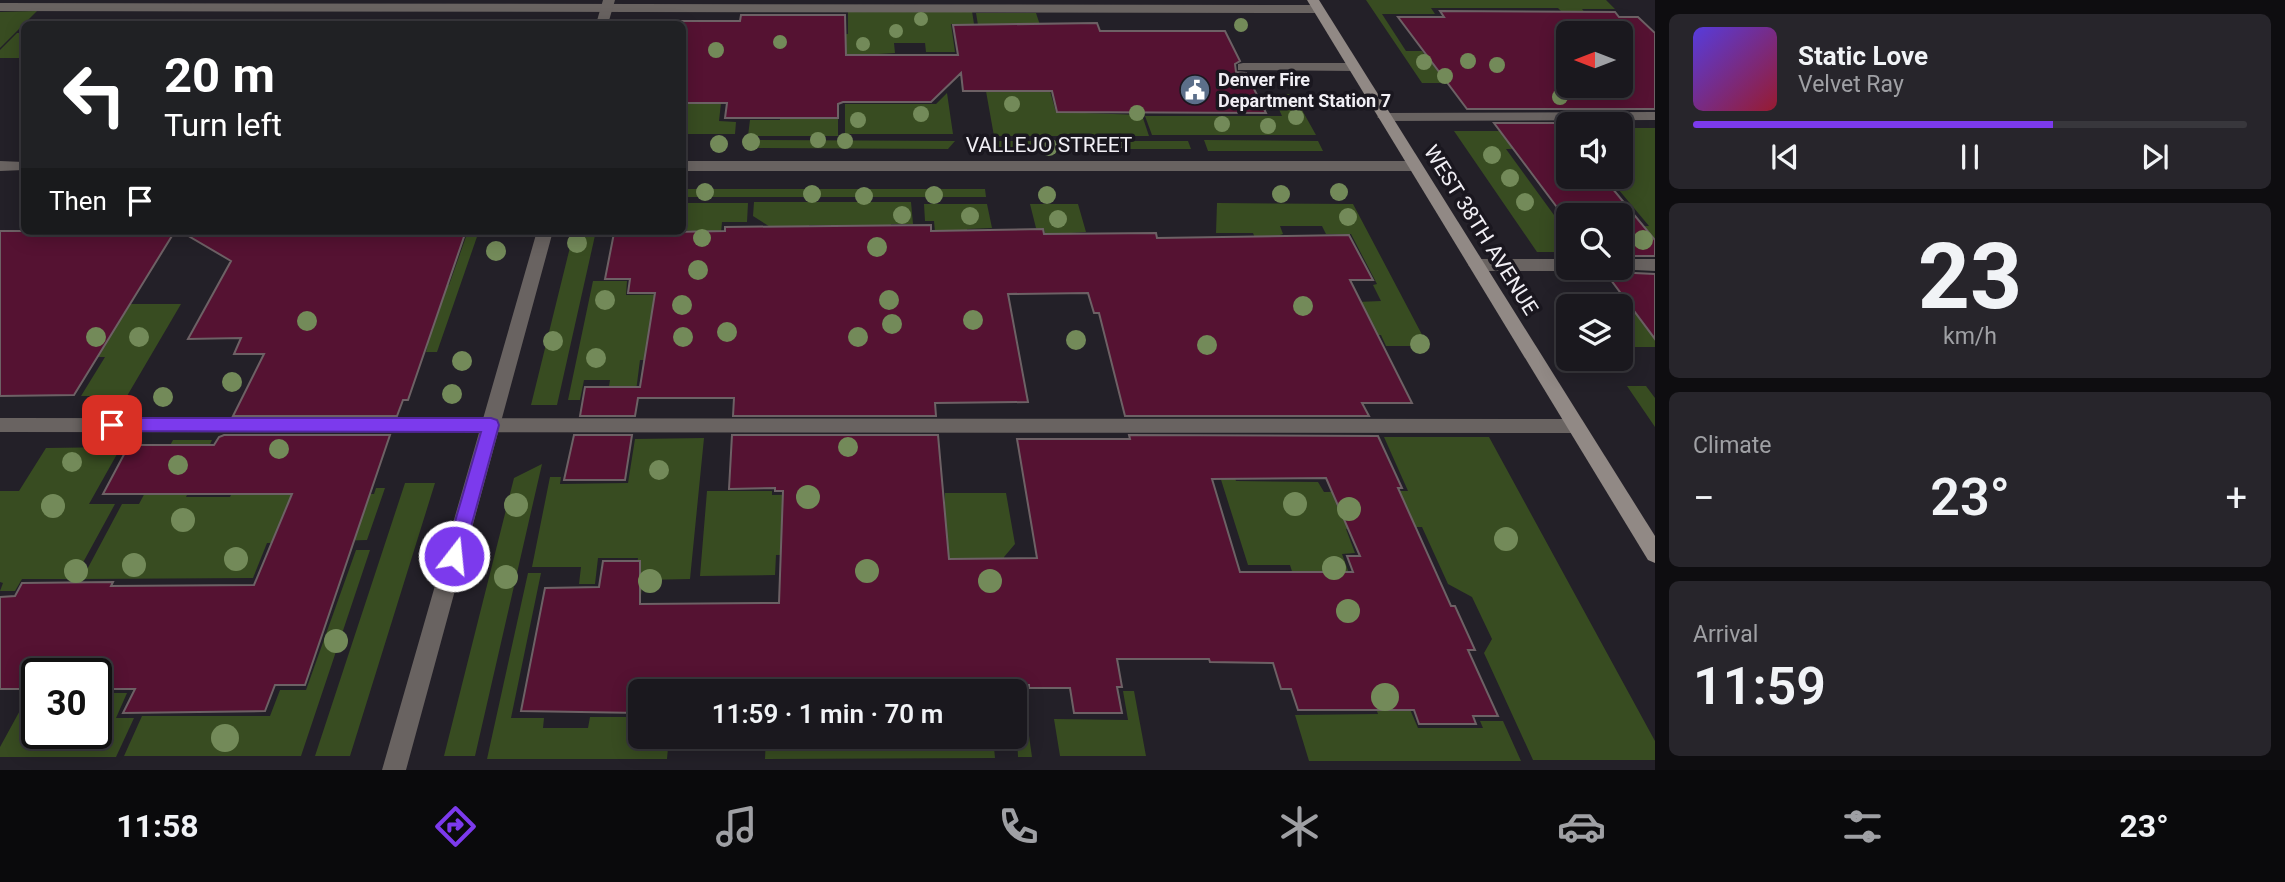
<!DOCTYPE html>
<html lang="en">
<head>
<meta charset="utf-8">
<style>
	:root { --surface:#1a181e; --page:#27252b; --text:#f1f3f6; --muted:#9fa0a4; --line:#38373c; --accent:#7c3aed }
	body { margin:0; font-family:Roboto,sans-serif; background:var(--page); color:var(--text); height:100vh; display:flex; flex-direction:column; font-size:26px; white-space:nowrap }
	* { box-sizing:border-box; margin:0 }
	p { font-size:23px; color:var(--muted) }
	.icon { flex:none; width:38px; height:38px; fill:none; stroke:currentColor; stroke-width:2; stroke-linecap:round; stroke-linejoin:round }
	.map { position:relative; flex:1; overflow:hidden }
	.side { display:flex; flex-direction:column; gap:14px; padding:14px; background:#0e0d10; width:630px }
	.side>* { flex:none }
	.guide { position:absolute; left:21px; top:21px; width:665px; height:214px; border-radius:10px; box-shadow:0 4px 18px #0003,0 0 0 2px var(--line); background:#202124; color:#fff; overflow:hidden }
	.needle { width:46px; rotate:270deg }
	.fabs { position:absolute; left:1556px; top:21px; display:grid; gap:14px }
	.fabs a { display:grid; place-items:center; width:77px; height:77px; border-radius:10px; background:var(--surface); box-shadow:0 4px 18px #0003,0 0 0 2px var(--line); font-size:35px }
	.speed { position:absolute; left:21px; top:658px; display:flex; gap:14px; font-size:35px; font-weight:700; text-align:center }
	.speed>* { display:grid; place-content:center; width:91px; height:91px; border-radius:50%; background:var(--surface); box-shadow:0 4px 18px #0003,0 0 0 2px var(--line); line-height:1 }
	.speed .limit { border:4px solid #111; border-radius:10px; background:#fff; color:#111 }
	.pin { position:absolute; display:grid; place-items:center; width:60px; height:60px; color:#fff; margin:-30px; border-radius:14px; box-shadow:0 4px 10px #0006 }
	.me { position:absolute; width:77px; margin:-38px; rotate:16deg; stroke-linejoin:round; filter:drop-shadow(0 0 5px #0008) }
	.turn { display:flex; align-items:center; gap:24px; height:147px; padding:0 28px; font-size:32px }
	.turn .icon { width:91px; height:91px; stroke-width:2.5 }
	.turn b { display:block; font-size:49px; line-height:60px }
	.then { display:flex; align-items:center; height:66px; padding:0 28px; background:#0003; gap:14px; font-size:26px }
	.big { font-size:52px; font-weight:600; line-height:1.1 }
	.side .widget { flex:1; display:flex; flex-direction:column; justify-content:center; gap:10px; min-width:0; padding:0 24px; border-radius:10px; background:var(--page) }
	.side .dial { align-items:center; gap:0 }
	.dial b { font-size:91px; line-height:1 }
	.song { display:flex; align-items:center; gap:21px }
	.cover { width:84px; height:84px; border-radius:10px; background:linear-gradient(135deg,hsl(250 70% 55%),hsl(350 70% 35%)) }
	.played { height:7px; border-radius:4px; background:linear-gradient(90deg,var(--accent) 65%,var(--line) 65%) }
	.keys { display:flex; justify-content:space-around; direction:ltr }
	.heat { display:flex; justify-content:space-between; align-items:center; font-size:38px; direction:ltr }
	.trip { position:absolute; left:628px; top:679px; width:399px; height:70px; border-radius:10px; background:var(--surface); box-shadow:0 4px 18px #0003,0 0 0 2px var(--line); font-weight:600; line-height:70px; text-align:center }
	.tabs { display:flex; height:112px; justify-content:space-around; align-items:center; background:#0a0a0c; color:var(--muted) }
	.tabs .icon { width:49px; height:49px }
	.tabs .selected { color:var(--accent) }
	.tabs b { font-size:32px; color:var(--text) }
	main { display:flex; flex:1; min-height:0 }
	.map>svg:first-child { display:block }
	.green { fill:#384c21 }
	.building { fill:#551232; stroke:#6d6165; stroke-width:2; fill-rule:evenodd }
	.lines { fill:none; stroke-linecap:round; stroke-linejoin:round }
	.lane { fill:#696361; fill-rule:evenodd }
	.street { fill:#696361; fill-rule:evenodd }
	.secondary { fill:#918985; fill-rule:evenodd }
	.tree { fill:#738a59 }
	.route { fill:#7c3aed; stroke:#51269a; stroke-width:2 }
	.labels { text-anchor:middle; stroke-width:7; stroke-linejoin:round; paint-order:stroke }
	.far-poi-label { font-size:18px; font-weight:bold; fill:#f1eff5; stroke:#1a171f; text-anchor:start }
	.street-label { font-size:21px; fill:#f1eff5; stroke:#1a171f }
</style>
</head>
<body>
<main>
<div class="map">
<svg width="1655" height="770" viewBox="0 0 1655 770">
	<rect width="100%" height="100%" fill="#232028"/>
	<!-- green -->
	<path class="green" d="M1366 0H1606L1615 9H1582L1586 14H1564L1558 8H1431L1435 14H1382L1406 51H1422L1427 58H1473L1491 83H1422Z
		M37 11 0 48V12Z
		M848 11H972L974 24H951L955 52H926L925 43H894L895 53 878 54 879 60 865 101 821 35 848 34Z
		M976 13H1036L1040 25H978Z
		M17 33H24V58H0V50Z
		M704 33 726 58 719 121 736 122 735 134H683V104H692Z
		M979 52 1050 91 1056 112 1142 115 1149 136H994Z
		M947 93 953 134H845V104H936Z
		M1272 94H1293L1316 135H1152L1145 116H1282Z
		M780 113H795V119H838V136H748L750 120H780Z
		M1621 128H1655V253L1621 227 1649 226 1608 177H1620Z
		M1454 131H1560L1568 148 1506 149 1562 226H1568V252H1537Z
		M746 140 955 141 948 149 745 148Z
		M1204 140 1318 141 1323 151H1208Z
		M981 141H1188L1191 149H989Z
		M683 189H985L986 197H683Z
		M754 202H911L913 224H891L892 234 866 239 865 225H809V236H784L753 216Z
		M682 203H748L747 222H722L721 233 685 292 693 231 683 230Z
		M1217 203 1353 204 1428 346H1386L1381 335H1373L1357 302 1381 301 1373 285 1377 284 1351 234H1326L1322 226H1280L1283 234 1280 235 1301 283 1257 243 1253 233H1216Z
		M924 204H987L992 228 967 229 975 281 935 232 934 221H925Z
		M1030 204H1078L1086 232 1071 233 1082 277H1056L1044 229 1036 228Z
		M468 231H479L437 352H426L428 344H389L416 285H449Z
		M574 231H596L557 405H531Z
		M593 281H627L626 295 701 294 678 360H640L635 399H607L610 380H584L580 400H568Z
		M103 304H181L127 396H81L105 357H68Z
		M1621 311 1655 316V347H1621Z
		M1627 386H1646L1655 398V427Z
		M1384 437H1489L1655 741V760H1533L1484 653 1492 639 1472 597 1448 584 1422 527H1412L1396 491H1408Z
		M704 438 690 579 643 580 629 688H621L638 558H598L595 584H579L581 567H532L550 477H561L560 484 628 483 635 439Z
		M173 440H212L186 497H230L257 440 285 494H374L376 488H385L367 540 267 543 253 578 82 579 122 504H139Z
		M1210 445H1224L1236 481 1318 482 1324 492 1385 491 1401 528 1346 529 1355 553 1342 554 1353 584H1296L1290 565H1248Z
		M121 447 89 504H115L74 579H22L15 591H0L3 583 0 582V491H19L46 448Z
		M542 464 475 756H444L514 478Z
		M405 483H435L350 756H315Z
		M707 491H772V495L829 494V554L776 555 775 575 700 576Z
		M945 493H1006L1015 544 1004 557 1032 757H1018L1015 691H1009L1007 685 877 568 874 503 945 502Z
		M356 550H370L301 756H124L142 716H270L280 690H306Z
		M528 573H541L511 718H544L543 728H588L590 717H640V737H669L667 759H487Z
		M1123 691H1134L1146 756H1060L1054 719 1128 720Z
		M96 693H127L116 718H134L116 757H0V747L29 694H37V733H96Z
		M1371 694 1409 707 1418 728H1483L1480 721H1503L1521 761H1309L1295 715 1378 714Z
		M766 737H993L995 758 765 759Z"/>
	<!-- building -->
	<path class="building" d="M1440 11 1615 12 1619 17H1638L1655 33V109H1467L1398 17H1444ZM1568 33H1620V86H1568Z
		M741 15H845L846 55H958L953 25 1097 23 1100 31H1225L1240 61 1235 64 1236 72 1246 73 1266 113 1057 112 1052 91H963L961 73 931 102H843L838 104V118H725L727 103H682V21H740Z
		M1494 123H1559L1568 133V177H1603L1655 240V256H1620V215H1568V222Z
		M931 225V231L1043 229 1044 234 1156 233 1157 238 1349 235 1373 280H1350L1412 403H1362L1369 416H1125L1099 313H1094L1088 293 1008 294 1028 402 935 403 936 416H733L734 398H638L635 416H580L585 387H640L655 293H628L630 279H605L614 233 725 231V227Z
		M0 231H175L74 395 0 396Z
		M180 231H466L408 400H403L397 416H233L264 354H234L241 338 188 339 231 261Z
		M1602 268H1612L1614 272 1655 274V339Z
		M224 435H390L305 685H275L265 711 123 713 135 689H96V674H37V689H0V597L15 596 22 583 113 582 111 586 254 585 292 494H103L129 445H214L219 437Z
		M574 435H632L625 480H564Z
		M732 435H938L949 559 1037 558 1017 439H1130L1129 435 1378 436 1402 488H1398L1451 606H1455L1475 650H1468L1498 716H1473L1476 724H1419L1414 710H1298L1291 689H1281L1273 663 1210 662 1209 659H1117L1122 687H1117L1122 713H1074L1070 688H1029V685H953L954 691H640V713L521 711 545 588 599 587 603 561H640V604L779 603 783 491H775V488L729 489ZM1326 478 1360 556H1347L1353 572H1240L1212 479Z"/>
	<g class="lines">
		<!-- lane -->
		<path class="lane" d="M0 3 1318 5 1324 9 1318 13 0 11Z
			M1243 63H1354L1360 67 1354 71 1238 70V64Z
			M1655 112V120L1384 121 1377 117 1384 113Z
			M1476 259H1568V268H1574L1568 271H1476L1468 265Z
			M1620 259H1655V271L1614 269 1620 268Z
			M0 418 1576 419 1582 421 1585 426 1582 431 1576 433 0 432Z"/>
		<!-- street -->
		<path class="street" d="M603 0H615L608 24H596Z
			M0 161 24 162V170L0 171Z
			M682 161H1415L1422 166 1415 171H682Z
			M537 231H553L406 770H382Z"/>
		<!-- secondary -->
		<path class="secondary" d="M1307 0H1319L1655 536V563L1648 560Z"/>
	</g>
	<!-- trees -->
	<g class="tree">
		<circle cx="921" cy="19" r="7"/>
		<circle cx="1241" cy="25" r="7"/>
		<circle cx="896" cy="31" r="7"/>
		<circle cx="780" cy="42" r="7"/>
		<circle cx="863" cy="44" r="7"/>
		<circle cx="716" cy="50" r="8"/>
		<circle cx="1468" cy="61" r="8"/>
		<circle cx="1424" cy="62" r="8"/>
		<circle cx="1497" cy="65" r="8"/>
		<circle cx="1445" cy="76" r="8"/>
		<circle cx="1560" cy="97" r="8"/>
		<circle cx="1012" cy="104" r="8"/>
		<circle cx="1137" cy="113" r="8"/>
		<circle cx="921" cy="114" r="8"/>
		<circle cx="1296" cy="117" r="8"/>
		<circle cx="858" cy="120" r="8"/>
		<circle cx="1222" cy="124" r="8"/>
		<circle cx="1268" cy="126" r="8"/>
		<circle cx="818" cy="140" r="8"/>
		<circle cx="845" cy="141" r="8"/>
		<circle cx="751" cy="142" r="9"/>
		<circle cx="719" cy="144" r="9"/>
		<circle cx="1087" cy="145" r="9"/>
		<circle cx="1120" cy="145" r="9"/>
		<circle cx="1049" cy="147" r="9"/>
		<circle cx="1492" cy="155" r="9"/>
		<circle cx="1510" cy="178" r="9"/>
		<circle cx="705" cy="192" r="9"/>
		<circle cx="1339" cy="192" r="9"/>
		<circle cx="812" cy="194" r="9"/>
		<circle cx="1281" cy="194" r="9"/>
		<circle cx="934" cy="195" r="9"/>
		<circle cx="1047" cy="195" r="9"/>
		<circle cx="864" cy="196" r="9"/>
		<circle cx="1525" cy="202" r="9"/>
		<circle cx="902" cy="215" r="9"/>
		<circle cx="970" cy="216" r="9"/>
		<circle cx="1348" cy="217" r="9"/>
		<circle cx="1058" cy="219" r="9"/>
		<circle cx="702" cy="238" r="9"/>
		<circle cx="1643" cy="240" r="10"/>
		<circle cx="577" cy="243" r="10"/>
		<circle cx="877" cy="247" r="10"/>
		<circle cx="496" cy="251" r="10"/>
		<circle cx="698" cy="270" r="10"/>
		<circle cx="605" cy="300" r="10"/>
		<circle cx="889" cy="300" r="10"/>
		<circle cx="682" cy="305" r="10"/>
		<circle cx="1303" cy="306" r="10"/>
		<circle cx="973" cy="320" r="10"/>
		<circle cx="307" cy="321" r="10"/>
		<circle cx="892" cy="324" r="10"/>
		<circle cx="727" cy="332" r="10"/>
		<circle cx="96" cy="337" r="10"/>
		<circle cx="139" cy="337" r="10"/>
		<circle cx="683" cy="337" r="10"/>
		<circle cx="858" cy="337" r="10"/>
		<circle cx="1076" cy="340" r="10"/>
		<circle cx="553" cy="341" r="10"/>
		<circle cx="1420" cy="344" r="10"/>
		<circle cx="1207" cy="345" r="10"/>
		<circle cx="596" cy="358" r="10"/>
		<circle cx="462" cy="361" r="10"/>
		<circle cx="232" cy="382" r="10"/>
		<circle cx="452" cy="394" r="10"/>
		<circle cx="163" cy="397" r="10"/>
		<circle cx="848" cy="447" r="10"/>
		<circle cx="279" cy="449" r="10"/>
		<circle cx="72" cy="462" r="10"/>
		<circle cx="178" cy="465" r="10"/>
		<circle cx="659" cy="470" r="10"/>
		<circle cx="808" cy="497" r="12"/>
		<circle cx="1295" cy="504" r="12"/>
		<circle cx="516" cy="505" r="12"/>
		<circle cx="53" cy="506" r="12"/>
		<circle cx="1349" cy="509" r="12"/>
		<circle cx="183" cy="520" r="12"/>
		<circle cx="1506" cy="539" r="12"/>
		<circle cx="236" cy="559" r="12"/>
		<circle cx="134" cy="565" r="12"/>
		<circle cx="1334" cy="568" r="12"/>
		<circle cx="76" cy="571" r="12"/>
		<circle cx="867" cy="571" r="12"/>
		<circle cx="506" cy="577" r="12"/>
		<circle cx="650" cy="581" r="12"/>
		<circle cx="990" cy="581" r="12"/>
		<circle cx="1348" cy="611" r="12"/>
		<circle cx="336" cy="641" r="12"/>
		<circle cx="1385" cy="697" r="14"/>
		<circle cx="225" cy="738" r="14"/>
	</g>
	<!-- route -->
	<path class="route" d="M112 418H491L497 420 499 425 463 556 461 562 454 564 448 562 445 556 481 432 112 431 106 429 103 425 106 420Z"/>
	<!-- icons -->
	<defs>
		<g id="civic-disc" transform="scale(1.575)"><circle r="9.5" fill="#5c6f8a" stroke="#1a171f"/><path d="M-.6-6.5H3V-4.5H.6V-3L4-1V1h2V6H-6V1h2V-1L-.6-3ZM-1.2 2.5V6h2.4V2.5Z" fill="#fff"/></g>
	</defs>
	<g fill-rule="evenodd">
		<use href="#civic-disc" x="1195" y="90"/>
	</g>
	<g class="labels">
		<!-- far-poi labels -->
		<g class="far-poi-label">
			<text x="1218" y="86">Denver Fire<tspan x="1218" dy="21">Department Station 7</tspan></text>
		</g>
		<!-- street labels -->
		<g class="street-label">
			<text x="1049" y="152">VALLEJO STREET</text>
			<text transform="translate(1481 230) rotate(58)" y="7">WEST 38TH AVENUE</text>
		</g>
	</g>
</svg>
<div class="fabs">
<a><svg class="needle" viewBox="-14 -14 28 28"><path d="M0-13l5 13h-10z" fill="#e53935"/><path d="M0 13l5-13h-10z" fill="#9fa0a4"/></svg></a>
<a><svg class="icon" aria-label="sound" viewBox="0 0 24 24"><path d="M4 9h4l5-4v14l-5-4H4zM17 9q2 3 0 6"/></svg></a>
<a><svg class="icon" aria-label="search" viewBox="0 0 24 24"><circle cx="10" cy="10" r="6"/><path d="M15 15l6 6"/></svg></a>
<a><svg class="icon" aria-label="layers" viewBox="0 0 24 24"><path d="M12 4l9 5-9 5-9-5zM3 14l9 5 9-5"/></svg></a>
</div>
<div class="speed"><div class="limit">30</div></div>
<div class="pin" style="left:112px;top:425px;background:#d93025"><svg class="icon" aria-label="arrive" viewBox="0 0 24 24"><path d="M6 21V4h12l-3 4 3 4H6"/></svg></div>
<svg class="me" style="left:454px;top:556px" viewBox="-20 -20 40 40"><circle r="17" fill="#7c3aed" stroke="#fff" stroke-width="3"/><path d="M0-11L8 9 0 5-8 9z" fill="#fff"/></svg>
<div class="trip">11:59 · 1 min · 70 m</div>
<div class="guide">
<div class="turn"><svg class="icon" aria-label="left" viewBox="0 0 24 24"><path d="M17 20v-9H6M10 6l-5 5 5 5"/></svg><div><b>20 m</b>Turn left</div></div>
<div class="then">Then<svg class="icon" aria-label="arrive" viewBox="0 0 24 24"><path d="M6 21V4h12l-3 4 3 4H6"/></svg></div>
</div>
</div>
<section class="side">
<div class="widget">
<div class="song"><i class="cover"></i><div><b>Static Love</b><p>Velvet Ray</p></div></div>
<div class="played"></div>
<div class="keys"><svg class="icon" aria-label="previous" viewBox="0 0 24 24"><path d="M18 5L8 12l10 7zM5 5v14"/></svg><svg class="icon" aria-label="pause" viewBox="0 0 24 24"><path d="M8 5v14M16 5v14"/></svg><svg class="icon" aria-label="next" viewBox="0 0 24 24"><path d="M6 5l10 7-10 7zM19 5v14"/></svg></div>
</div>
<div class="widget dial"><b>23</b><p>km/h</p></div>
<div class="widget"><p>Climate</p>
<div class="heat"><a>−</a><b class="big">23°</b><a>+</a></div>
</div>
<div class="widget"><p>Arrival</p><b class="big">11:59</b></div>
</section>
</main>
<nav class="tabs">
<b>11:58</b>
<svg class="icon selected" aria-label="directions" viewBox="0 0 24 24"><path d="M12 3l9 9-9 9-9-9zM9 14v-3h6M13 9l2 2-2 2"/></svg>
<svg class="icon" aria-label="music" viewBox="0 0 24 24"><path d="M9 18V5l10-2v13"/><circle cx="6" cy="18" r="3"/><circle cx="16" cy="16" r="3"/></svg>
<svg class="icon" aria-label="phone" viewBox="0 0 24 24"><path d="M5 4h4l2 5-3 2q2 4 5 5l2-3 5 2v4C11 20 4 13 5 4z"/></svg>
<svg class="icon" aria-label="climate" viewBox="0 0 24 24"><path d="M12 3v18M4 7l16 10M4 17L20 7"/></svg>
<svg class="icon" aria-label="car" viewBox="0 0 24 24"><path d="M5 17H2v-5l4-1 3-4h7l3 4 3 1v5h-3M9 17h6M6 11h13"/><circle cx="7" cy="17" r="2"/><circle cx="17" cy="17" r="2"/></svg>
<svg class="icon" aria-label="filters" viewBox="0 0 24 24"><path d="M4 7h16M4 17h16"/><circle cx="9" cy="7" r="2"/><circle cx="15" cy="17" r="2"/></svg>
<b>23°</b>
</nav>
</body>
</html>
